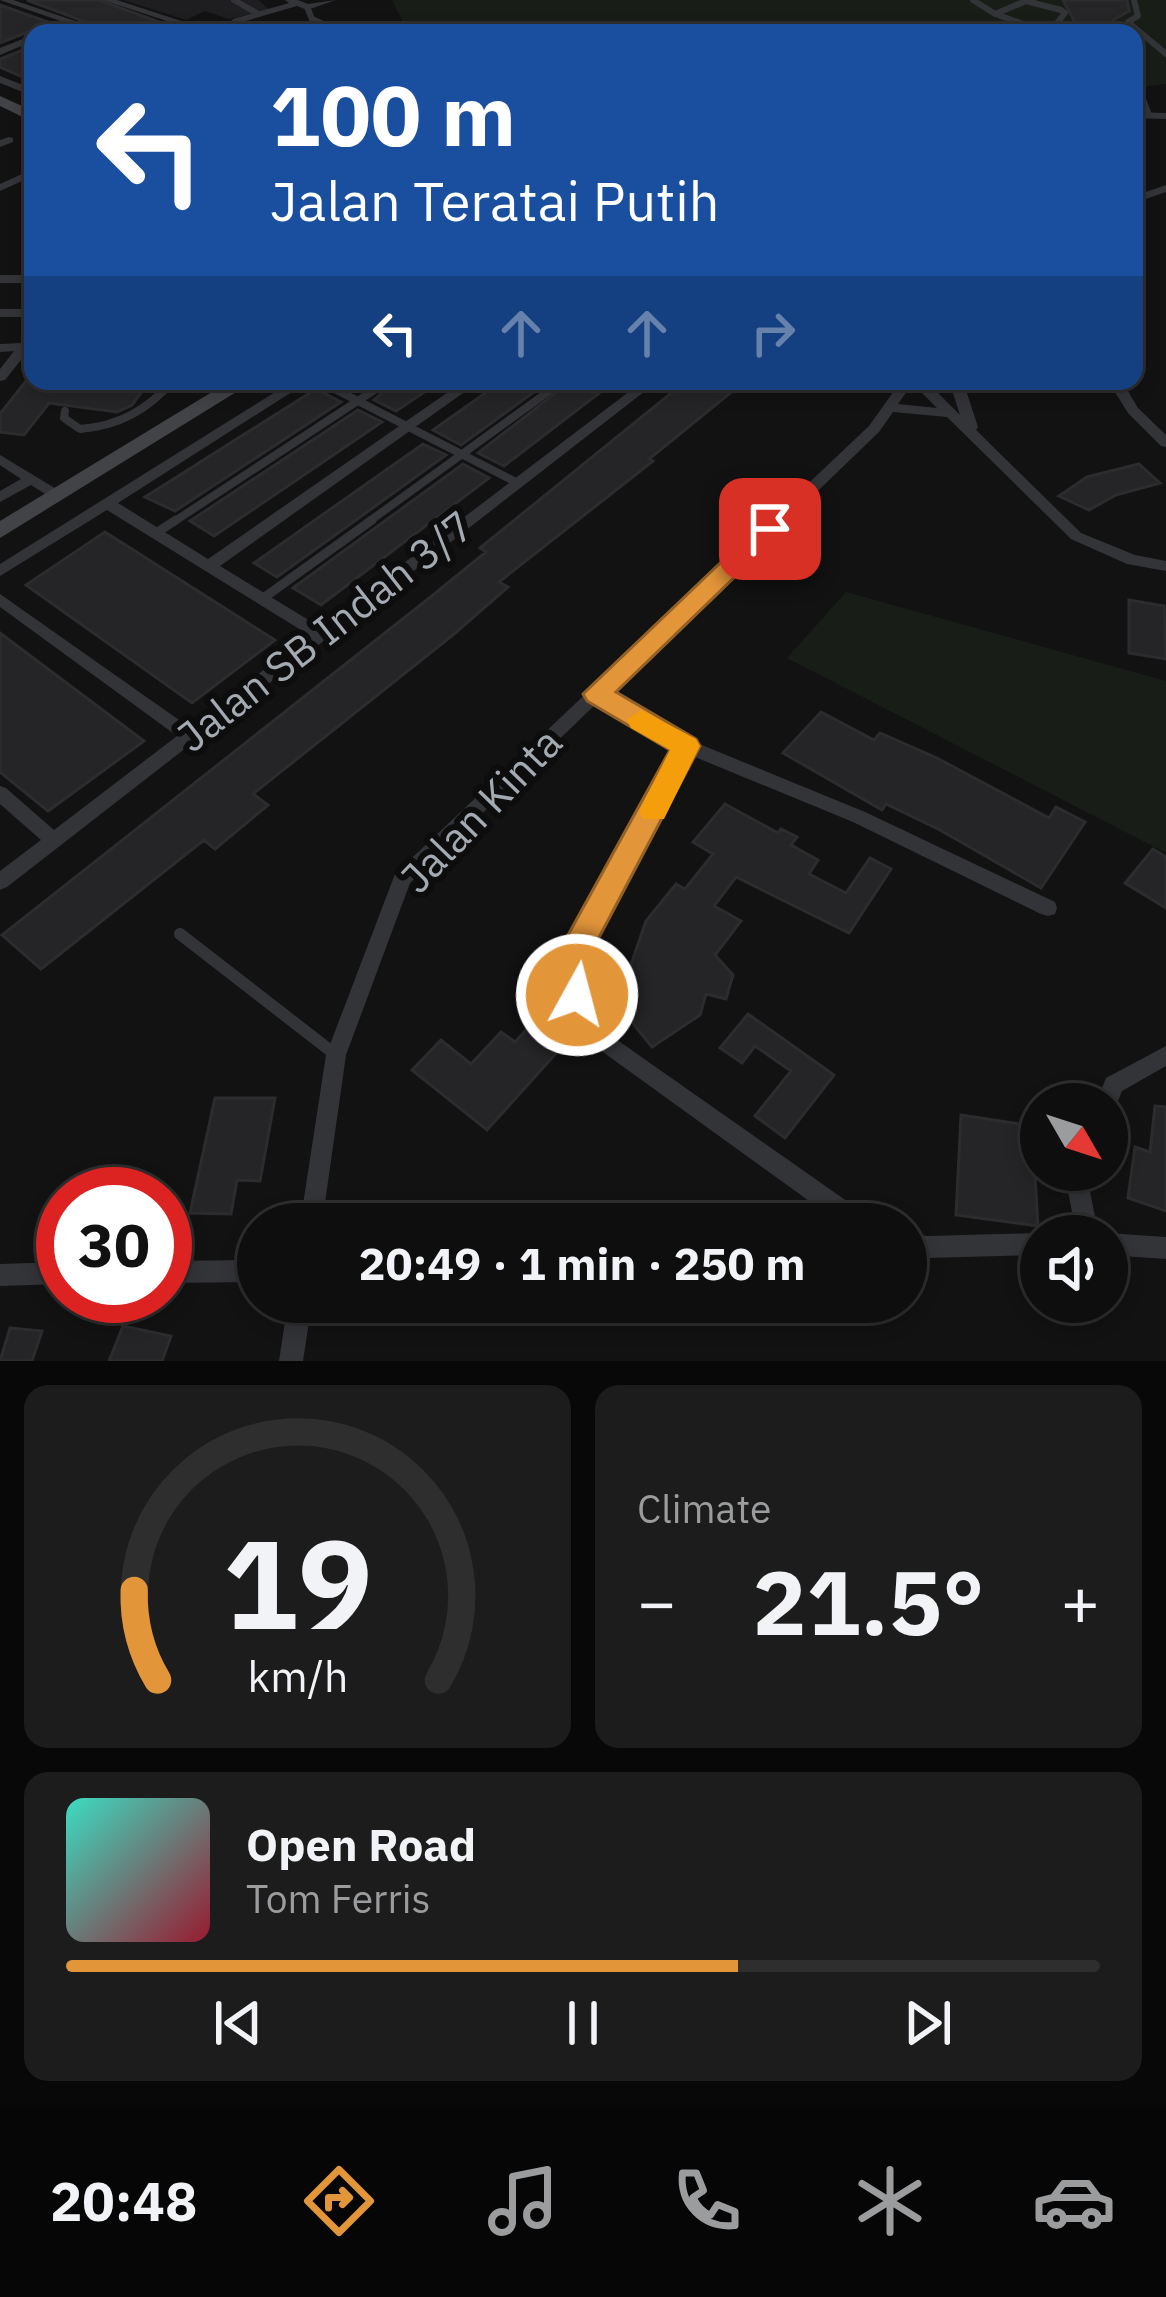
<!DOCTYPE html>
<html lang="en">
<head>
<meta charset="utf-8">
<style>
	:root { --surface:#0e0e0e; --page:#1c1c1c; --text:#f1f3f6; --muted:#9b9c9e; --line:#2e2e2e; --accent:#e3953a }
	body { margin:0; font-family:"IBM Plex Sans",sans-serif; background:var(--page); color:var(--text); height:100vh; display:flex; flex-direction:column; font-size:45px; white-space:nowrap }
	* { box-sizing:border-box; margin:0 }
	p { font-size:39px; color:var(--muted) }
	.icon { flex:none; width:66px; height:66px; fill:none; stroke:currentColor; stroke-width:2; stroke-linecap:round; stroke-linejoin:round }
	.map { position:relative; height:1361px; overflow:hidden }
	.panel { display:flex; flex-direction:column; gap:24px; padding:24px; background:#080808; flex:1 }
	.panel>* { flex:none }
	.banner { position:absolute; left:24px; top:24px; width:1119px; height:366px; border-radius:24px; box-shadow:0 6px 18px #0003,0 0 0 3px var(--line); background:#1a4fa0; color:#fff; overflow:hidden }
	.needle { width:78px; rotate:129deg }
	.buttons { position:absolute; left:1020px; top:1083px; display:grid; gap:24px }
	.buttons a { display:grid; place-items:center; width:108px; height:108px; border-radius:50%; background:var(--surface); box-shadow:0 6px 18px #0003,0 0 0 3px var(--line); font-size:60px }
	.speed { position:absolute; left:36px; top:1167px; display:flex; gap:24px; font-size:60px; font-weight:700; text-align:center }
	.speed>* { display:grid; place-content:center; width:156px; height:156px; border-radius:50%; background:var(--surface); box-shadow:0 6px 18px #0003,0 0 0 3px var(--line); line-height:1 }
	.speed .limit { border:18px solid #d22; background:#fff; color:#111 }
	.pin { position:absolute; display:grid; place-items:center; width:102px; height:102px; color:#fff; margin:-51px; border-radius:24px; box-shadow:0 6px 18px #0006 }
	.me { position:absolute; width:132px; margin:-66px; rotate:7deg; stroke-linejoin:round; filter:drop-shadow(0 0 9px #0008) }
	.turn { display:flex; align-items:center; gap:42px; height:252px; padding:0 48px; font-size:54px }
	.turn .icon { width:156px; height:156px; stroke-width:2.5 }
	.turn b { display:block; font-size:84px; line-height:102px }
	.lanes { display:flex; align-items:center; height:114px; padding:0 48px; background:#0003; justify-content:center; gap:60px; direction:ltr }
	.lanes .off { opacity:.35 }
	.big { font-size:90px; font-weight:700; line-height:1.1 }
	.panel .widget { flex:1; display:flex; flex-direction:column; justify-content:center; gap:18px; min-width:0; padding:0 42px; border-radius:24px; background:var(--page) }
	.panel .dial { align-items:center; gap:0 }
	.dial svg { height:312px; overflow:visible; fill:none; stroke:var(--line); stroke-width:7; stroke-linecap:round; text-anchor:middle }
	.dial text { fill:var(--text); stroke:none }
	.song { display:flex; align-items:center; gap:36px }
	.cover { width:144px; height:144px; border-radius:18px; background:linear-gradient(135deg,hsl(170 70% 55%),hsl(350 70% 35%)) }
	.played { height:12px; border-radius:6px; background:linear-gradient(90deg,var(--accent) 65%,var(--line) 65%) }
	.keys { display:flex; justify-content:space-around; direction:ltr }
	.heat { display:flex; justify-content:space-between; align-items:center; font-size:66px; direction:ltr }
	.panel .tiles { flex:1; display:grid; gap:24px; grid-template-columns:1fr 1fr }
	.widget:last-child { grid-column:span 2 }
	.trip { position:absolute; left:237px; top:1203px; width:690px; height:120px; border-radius:60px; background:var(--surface); box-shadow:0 6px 18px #0003,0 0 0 3px var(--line); font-weight:700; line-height:120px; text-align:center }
	.dock { display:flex; height:192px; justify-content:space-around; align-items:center; background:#060606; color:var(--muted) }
	.dock .icon { width:84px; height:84px }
	.dock .selected { color:var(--accent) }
	.dock b { font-size:54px; color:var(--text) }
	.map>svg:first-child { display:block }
	.built { fill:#1e1e20 }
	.green { fill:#181d18 }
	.building { fill:#252527; stroke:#2c2c2f; stroke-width:3 }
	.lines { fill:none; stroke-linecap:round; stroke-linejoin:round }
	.lane-far3 { stroke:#333438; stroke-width:6 }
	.lane-far2 { stroke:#333438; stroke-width:8 }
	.lane-far1 { stroke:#333438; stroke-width:9 }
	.lane { stroke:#333438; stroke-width:12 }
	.street { fill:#333438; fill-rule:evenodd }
	.secondary { fill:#414347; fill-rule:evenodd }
	.route { fill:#e3953a; stroke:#946126; stroke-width:3 }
	.slow { fill:#f59e0b }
	.labels { text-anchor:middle; stroke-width:12; stroke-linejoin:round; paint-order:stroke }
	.street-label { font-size:42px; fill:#a4aab2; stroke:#0d0d0e }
</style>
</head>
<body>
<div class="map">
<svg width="1166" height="1361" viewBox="0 0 1166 1361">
	<rect width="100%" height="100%" fill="#121213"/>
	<!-- built -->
	<path class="built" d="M123 0H258L270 10 229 19 205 11 186 20Z"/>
	<!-- green -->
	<path class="green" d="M392 0H1166V84L1134 88V33H408Z
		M846 592 1166 681V853L787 658Z"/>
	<!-- building -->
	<path class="building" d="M27 0H99L189 33H115Z
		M1063 0H1127L1129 11 1113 20 1117 28 1088 29 1077 26Z
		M0 5 51 23 0 43Z
		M33 46V74L25 78 0 67V59Z
		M26 381H150L132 405 117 412 49 403 24 435 0 432V414Z
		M396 381H441L396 411 374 400Z
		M502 381H549L461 445 433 430Z
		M571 381H615L504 466 478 453Z
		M686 381H745L649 459 653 461 499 582 508 587 454 634 253 794 268 805 215 849 204 840 41 969 2 935 428 599 486 552 480 548Z
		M316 389 341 402 175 511 145 497Z
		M358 410 382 422 214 536 190 521Z
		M423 444 446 455 277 577 254 563Z
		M463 464 489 478 321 605 293 588Z
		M1139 464 1160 483 1116 495 1089 510 1059 496 1087 477Z
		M105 532 275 640 192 703 26 585Z
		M1129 600 1164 606 1166 659 1129 653Z
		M0 633 144 741 48 811 0 772Z
		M821 712 874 740 880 733 937 758 1049 818 1056 807 1085 822 1041 888 940 830 886 804 882 810 783 753Z
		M725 804 778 833 781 829 797 837 791 845 818 860 809 874 846 893 870 858 891 869 849 933 736 877 714 906 741 921 715 955 733 975 726 999 706 994 700 1015 652 1047 614 1000 633 988 626 979 646 921 676 884 685 889 713 854 693 842Z
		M1153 849 1166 857V908L1125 883Z
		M748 1014 834 1075 785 1138 755 1116 791 1071 755 1046 742 1063 720 1048Z
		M528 1028 559 1050 487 1130 412 1070 441 1040 471 1064 501 1032 515 1042Z
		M215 1098H275L260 1181 237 1180 231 1214 190 1213Z
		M1155 1106 1166 1107V1211L1128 1198 1135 1147 1150 1152Z
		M961 1115 1032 1126 1038 1226 956 1215Z
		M123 1326 171 1336 162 1361H109Z
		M10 1328 42 1331 32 1361H0Z"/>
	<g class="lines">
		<!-- lane-far3 -->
		<path class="lane-far3" d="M234 0 258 14
			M973 0 995 14 1049 33
			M1134 0 1138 16 1128 22 1166 54
			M307 7 312 19 341 32
			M995 14 1026 1 1061 10 1065 13 1049 33
			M341 33 381 29
			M1134 75 1149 115"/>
		<!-- lane-far2 -->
		<path class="lane-far2" d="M0 313H33
			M210 381 230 390
			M319 381 518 483
			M65 411 64 418 80 429C119 426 147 410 173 381
			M172 523 388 381
			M367 523 563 381"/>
		<!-- lane-far1 -->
		<path class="lane-far1" d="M156 533 176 520
			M262 599 372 520"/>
		<!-- lane -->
		<path class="lane" d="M180 934 336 1055"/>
		<!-- street -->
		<path class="street" d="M0 0H13L111 33H96L72 25 53 33H40L63 22Z
			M103 0H117L218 33H203Z
			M285 0H298L308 4 336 0 307 10 297 6 239 23 231 33H221L233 19 289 3Z
			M33 35V41L0 55V48Z
			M0 76 33 89V96L0 83Z
			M1134 112 1166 113V119L1134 118Z
			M9 137 13 138V142L0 147V140Z
			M33 169V176L0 191V184Z
			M1166 185V192L1134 203V196Z
			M0 275H33V283H0Z
			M33 333V345L5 380 0 381V369L14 351 0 352V344L21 343Z
			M293 381H309L118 503 208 559 464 381H480L220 566 320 627 643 381H658L7 887 0 890V871L41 840 0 804V786L6 788 54 830 177 736 0 607V594L189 727 309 635 107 510 0 576V564Z
			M901 381H926L960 415 949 381H963L978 427 976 430 1081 533 1135 555 1166 561V571L1127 564 1071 539 947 417 893 412 879 432 608 693 692 741 865 812 1055 902 1057 908 1055 914 1048 916 1041 914 853 822 690 755 588 947 587 995 603 1030 868 1216 871 1224H841L589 1042 567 995 568 946 676 748 598 702 410 883 346 1055 322 1224H300L326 1055 395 874 869 426ZM913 383V384L937 408 898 404Z
			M1108 381H1122L1138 408 1166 435V447L1161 446 1128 413Z
			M0 455 63 493 65 496 63 499H53L31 485 0 502V491L21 479 0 465Z
			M1166 1046V1066L1122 1091 1114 1111 1107 1114V1104H1096L1106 1078Z
			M1073 1170H1095L1089 1187 1099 1236 1107 1233 1166 1237V1259L1107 1255V1236H1077L1067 1187Z
			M906 1232 927 1236 1041 1233 1049 1236H1041V1255L927 1258 906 1254Z
			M258 1260V1282L165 1283V1261Z
			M63 1262V1284L0 1286V1264Z
			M288 1302H312L303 1361H279Z"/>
		<!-- secondary -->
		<path class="secondary" d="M0 96 33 111V122L0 106Z
			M230 381H254L0 538V521Z"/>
	</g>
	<!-- route -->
	<path class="route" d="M770 520 783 529 779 534 616 692 696 739 700 746 594 947 593 995 588 1005 577 1009 565 1005 560 995 562 946 670 750 587 701 583 694 762 523Z"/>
	<!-- slow -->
	<path class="slow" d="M641 710 696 739 700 746 664 819H643L639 811 670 750 631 728 627 720Z"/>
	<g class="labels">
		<!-- street labels -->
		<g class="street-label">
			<text transform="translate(325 631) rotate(-38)" y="15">Jalan SB Indah 3/7</text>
			<text transform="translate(481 810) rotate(-46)" y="15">Jalan Kinta</text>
		</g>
	</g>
</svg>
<div class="buttons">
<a><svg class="needle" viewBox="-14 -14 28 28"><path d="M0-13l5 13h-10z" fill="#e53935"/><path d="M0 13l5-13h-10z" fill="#9b9c9e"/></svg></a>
<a><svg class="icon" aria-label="sound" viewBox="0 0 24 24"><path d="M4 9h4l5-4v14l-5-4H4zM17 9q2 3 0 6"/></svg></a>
</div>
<div class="speed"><div class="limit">30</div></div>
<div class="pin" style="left:770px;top:529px;background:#d93025"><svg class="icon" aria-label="arrive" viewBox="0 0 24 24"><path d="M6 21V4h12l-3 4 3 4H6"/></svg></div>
<svg class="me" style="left:577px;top:995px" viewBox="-20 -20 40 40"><circle r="17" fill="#e3953a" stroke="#fff" stroke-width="3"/><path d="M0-11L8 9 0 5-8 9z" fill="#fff"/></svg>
<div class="trip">20:49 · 1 min · 250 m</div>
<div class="banner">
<div class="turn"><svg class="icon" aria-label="left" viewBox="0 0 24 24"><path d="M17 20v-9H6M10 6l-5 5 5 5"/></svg><div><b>100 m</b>Jalan Teratai Putih</div></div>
<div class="lanes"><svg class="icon" aria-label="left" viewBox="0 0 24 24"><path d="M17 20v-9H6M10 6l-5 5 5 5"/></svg><svg class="icon off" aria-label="ahead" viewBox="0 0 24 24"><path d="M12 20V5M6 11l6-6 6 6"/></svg><svg class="icon off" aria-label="ahead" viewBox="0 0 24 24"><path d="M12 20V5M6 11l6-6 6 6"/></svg><svg class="icon off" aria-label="right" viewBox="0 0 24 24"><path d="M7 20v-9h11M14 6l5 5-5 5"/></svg></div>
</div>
</div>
<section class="panel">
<div class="tiles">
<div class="widget dial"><svg viewBox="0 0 100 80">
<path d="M14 69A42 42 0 1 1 86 69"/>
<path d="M14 69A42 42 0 0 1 8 46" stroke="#e3953a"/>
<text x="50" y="56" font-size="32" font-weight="700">19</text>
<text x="50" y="72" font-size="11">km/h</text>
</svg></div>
<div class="widget"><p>Climate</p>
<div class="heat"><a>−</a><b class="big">21.5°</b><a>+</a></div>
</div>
<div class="widget">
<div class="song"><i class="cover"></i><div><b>Open Road</b><p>Tom Ferris</p></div></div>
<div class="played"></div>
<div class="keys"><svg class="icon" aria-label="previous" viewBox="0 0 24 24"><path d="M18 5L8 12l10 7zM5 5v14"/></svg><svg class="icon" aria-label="pause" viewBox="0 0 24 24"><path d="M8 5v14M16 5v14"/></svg><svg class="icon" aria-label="next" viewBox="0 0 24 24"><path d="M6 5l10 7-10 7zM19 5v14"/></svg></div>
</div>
</div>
</section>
<nav class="dock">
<b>20:48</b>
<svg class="icon selected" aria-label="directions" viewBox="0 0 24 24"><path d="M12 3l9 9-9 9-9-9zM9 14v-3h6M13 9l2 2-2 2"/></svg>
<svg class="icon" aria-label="music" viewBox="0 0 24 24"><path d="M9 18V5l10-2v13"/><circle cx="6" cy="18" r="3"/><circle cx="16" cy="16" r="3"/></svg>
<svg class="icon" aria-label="phone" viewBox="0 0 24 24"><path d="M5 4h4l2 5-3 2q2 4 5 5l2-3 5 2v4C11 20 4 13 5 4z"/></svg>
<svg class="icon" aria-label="climate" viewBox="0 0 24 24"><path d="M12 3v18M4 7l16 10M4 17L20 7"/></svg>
<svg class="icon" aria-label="car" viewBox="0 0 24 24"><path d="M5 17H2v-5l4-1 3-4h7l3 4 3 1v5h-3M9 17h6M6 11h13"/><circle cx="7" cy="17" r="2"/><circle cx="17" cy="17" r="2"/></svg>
</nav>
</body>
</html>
